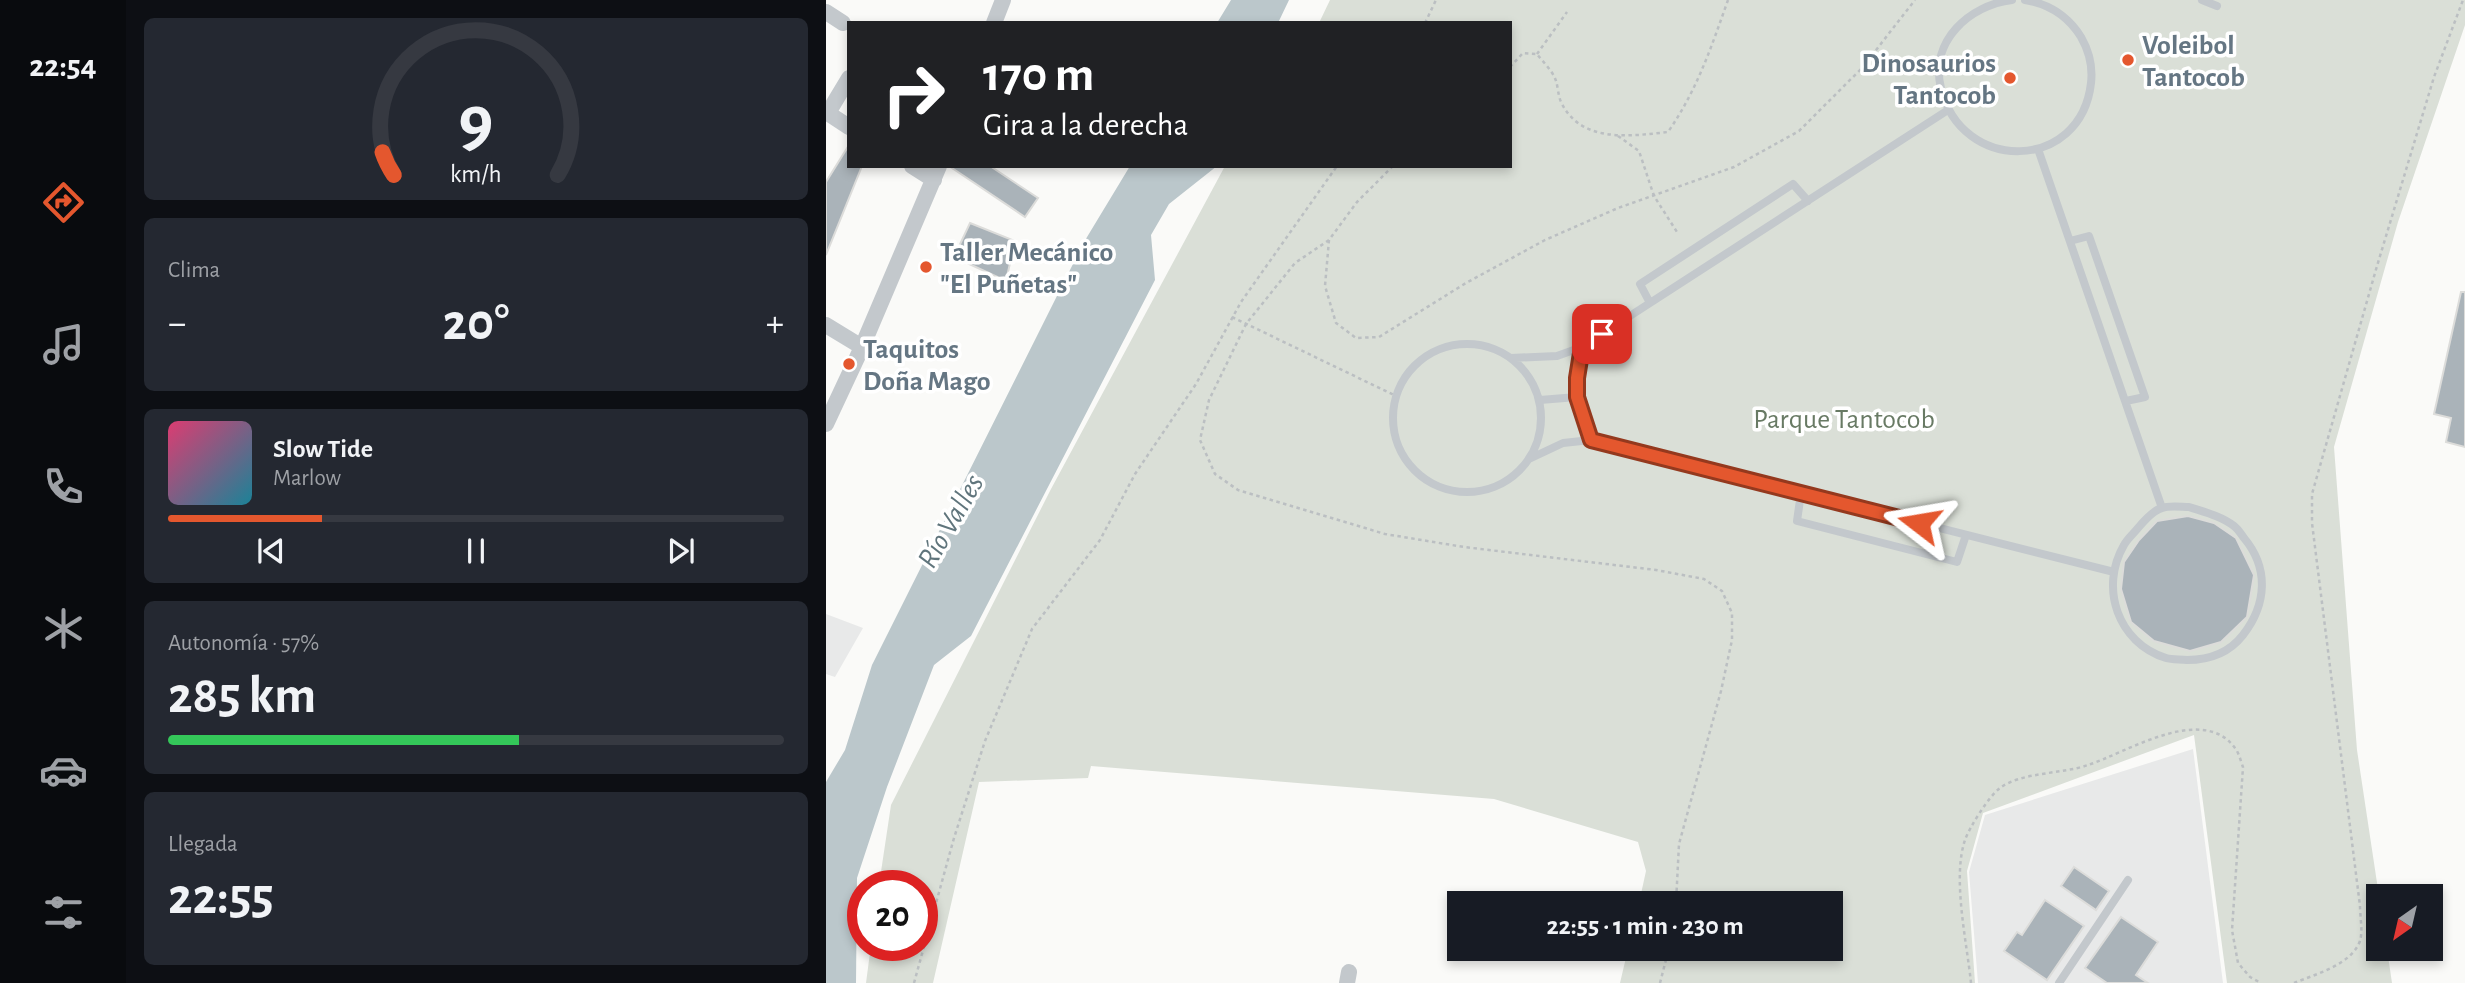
<!DOCTYPE html>
<html lang="es">
<head>
<meta charset="utf-8">
<style>
	:root { --surface:#171b24; --page:#242831; --text:#f1f3f6; --muted:#9ea1a6; --line:#363941; --accent:#e4572e }
	body { margin:0; font-family:"Alegreya Sans",sans-serif; background:var(--page); color:var(--text); height:100vh; display:flex; flex-direction:column; font-size:26px; white-space:nowrap }
	* { box-sizing:border-box; margin:0 }
	p { font-size:23px; color:var(--muted) }
	.icon { flex:none; width:38px; height:38px; fill:none; stroke:currentColor; stroke-width:2; stroke-linecap:round; stroke-linejoin:round }
	.map { position:relative; flex:1; overflow:hidden }
	.panel { display:flex; flex-direction:column; gap:18px; padding:18px; background:#0d0f14; width:700px }
	.panel>* { flex:none }
	.hud { position:absolute; left:21px; top:21px; width:665px; height:147px; border-radius:0px; box-shadow:0 4px 10px #0003; background:#202124; color:#fff; overflow:hidden }
	.needle { width:46px; rotate:214deg }
	.fabs { position:absolute; left:1540px; top:884px; display:grid; gap:14px }
	.fabs a { display:grid; place-items:center; width:77px; height:77px; border-radius:0px; background:var(--surface); box-shadow:0 4px 10px #0003; font-size:35px }
	.speed { position:absolute; left:21px; top:870px; display:flex; gap:14px; font-size:35px; font-weight:700; text-align:center }
	.speed>* { display:grid; place-content:center; width:91px; height:91px; border-radius:50%; background:var(--surface); box-shadow:0 4px 10px #0003; line-height:1 }
	.speed .limit { border:10px solid #d22; background:#fff; color:#111 }
	.pin { position:absolute; display:grid; place-items:center; width:60px; height:60px; color:#fff; margin:-30px; border-radius:14px; box-shadow:0 4px 10px #0006 }
	.me { position:absolute; width:77px; margin:-38px; rotate:284deg; stroke-linejoin:round; filter:drop-shadow(0 0 5px #0008) }
	.turn { display:flex; align-items:center; gap:24px; height:147px; padding:0 21px; font-size:32px }
	.turn .icon { width:91px; height:91px; stroke-width:2.5 }
	.turn b { display:block; font-size:49px; line-height:60px }
	.big { font-size:52px; font-weight:700; line-height:1.1 }
	.panel .tile { flex:1; display:flex; flex-direction:column; justify-content:center; gap:10px; min-width:0; padding:0 24px; border-radius:10px; background:var(--page) }
	.panel .dial { align-items:center; gap:0 }
	.dial svg { height:182px; overflow:visible; fill:none; stroke:var(--line); stroke-width:7; stroke-linecap:round; text-anchor:middle }
	.dial text { fill:var(--text); stroke:none }
	.song { display:flex; align-items:center; gap:21px }
	.cover { width:84px; height:84px; border-radius:10px; background:linear-gradient(135deg,hsl(340 70% 55%),hsl(190 70% 35%)) }
	.played { height:7px; border-radius:4px; background:linear-gradient(90deg,var(--accent) 25%,var(--line) 25%) }
	.keys { display:flex; justify-content:space-around; direction:ltr }
	.heat { display:flex; justify-content:space-between; align-items:center; font-size:38px; direction:ltr }
	.charge { height:10px; border-radius:5px; background:linear-gradient(90deg,#34c759 57%,var(--line) 0) }
	.trip { position:absolute; left:621px; top:891px; width:396px; height:70px; border-radius:0px; background:var(--surface); box-shadow:0 4px 10px #0003; font-weight:700; line-height:70px; text-align:center }
	main { display:flex; flex:1; min-height:0 }
	.menu { display:flex; flex-direction:column; width:126px; justify-content:space-around; align-items:center; background:#090b0e; color:var(--muted) }
	.menu .icon { width:49px; height:49px }
	.menu .selected { color:var(--accent) }
	.menu b { font-size:32px; color:var(--text) }
	.map>svg:first-child { display:block }
	.built { fill:#e8e9e9 }
	.green { fill:#dadfd7 }
	.water { fill:#bbc7cb }
	.building { fill:#aab3b9; stroke:#dcdcda; stroke-width:2 }
	.lines { fill:none; stroke-linecap:round; stroke-linejoin:round }
	.path { stroke:#bbbfc2; stroke-width:2.5; stroke-dasharray:3.5 3.5; stroke-linecap:butt }
	.lane { stroke:#c3c8cc; stroke-width:8 }
	.street { stroke:#c3c8cc; stroke-width:16 }
	.route-casing { stroke:#94391e; stroke-width:18 }
	.route { stroke:#e4572e; stroke-width:12 }
	.poi-dot { fill:#e4572e; stroke:#fff; stroke-width:2.5 }
	.labels { text-anchor:middle; stroke-width:7; stroke-linejoin:round; paint-order:stroke }
	.poi-label { font-size:28px; font-weight:bold; fill:#657683; stroke:#fff; text-anchor:start }
	.park-label { font-size:28px; fill:#687a64; stroke:#fff }
	.water-label { font-size:30px; font-style:italic; fill:#60757c; stroke:#fff }
</style>
</head>
<body>
<main>
<nav class="menu">
<b>22:54</b>
<svg class="icon selected" aria-label="directions" viewBox="0 0 24 24"><path d="M12 3l9 9-9 9-9-9zM9 14v-3h6M13 9l2 2-2 2"/></svg>
<svg class="icon" aria-label="music" viewBox="0 0 24 24"><path d="M9 18V5l10-2v13"/><circle cx="6" cy="18" r="3"/><circle cx="16" cy="16" r="3"/></svg>
<svg class="icon" aria-label="phone" viewBox="0 0 24 24"><path d="M5 4h4l2 5-3 2q2 4 5 5l2-3 5 2v4C11 20 4 13 5 4z"/></svg>
<svg class="icon" aria-label="climate" viewBox="0 0 24 24"><path d="M12 3v18M4 7l16 10M4 17L20 7"/></svg>
<svg class="icon" aria-label="car" viewBox="0 0 24 24"><path d="M5 17H2v-5l4-1 3-4h7l3 4 3 1v5h-3M9 17h6M6 11h13"/><circle cx="7" cy="17" r="2"/><circle cx="17" cy="17" r="2"/></svg>
<svg class="icon" aria-label="filters" viewBox="0 0 24 24"><path d="M4 7h16M4 17h16"/><circle cx="9" cy="7" r="2"/><circle cx="15" cy="17" r="2"/></svg>
</nav>
<section class="panel">
<div class="tile dial"><svg viewBox="0 0 100 80">
<path d="M14 69A42 42 0 1 1 86 69"/>
<path d="M14 69A42 42 0 0 1 9 59" stroke="#e4572e"/>
<text x="50" y="56" font-size="32" font-weight="700">9</text>
<text x="50" y="72" font-size="11">km/h</text>
</svg></div>
<div class="tile"><p>Clima</p>
<div class="heat"><a>−</a><b class="big">20°</b><a>+</a></div>
</div>
<div class="tile">
<div class="song"><i class="cover"></i><div><b>Slow Tide</b><p>Marlow</p></div></div>
<div class="played"></div>
<div class="keys"><svg class="icon" aria-label="previous" viewBox="0 0 24 24"><path d="M18 5L8 12l10 7zM5 5v14"/></svg><svg class="icon" aria-label="pause" viewBox="0 0 24 24"><path d="M8 5v14M16 5v14"/></svg><svg class="icon" aria-label="next" viewBox="0 0 24 24"><path d="M6 5l10 7-10 7zM19 5v14"/></svg></div>
</div>
<div class="tile"><p>Autonomía · 57%</p><b class="big">285 km</b><div class="charge"></div></div>
<div class="tile"><p>Llegada</p><b class="big">22:55</b></div>
</section>
<div class="map">
<svg width="1639" height="983" viewBox="0 0 1639 983">
	<rect width="100%" height="100%" fill="#fafaf8"/>
	<!-- built -->
	<path class="built" d="M0 614 37 628 9 677 0 674Z
		M1367 749 1397 983H1152L1143 872 1159 815Z"/>
	<!-- green -->
	<path class="green" d="M504 0H1639V25L1572 222 1508 447 1531 750 1553 896 1552 948 1561 949 1566 983H1401L1368 735 1157 813 1141 871 1149 983H794L802 949 1004 948V903H813L820 871 812 842 668 799 265 766 262 778 153 782 107 983H40L45 945H96V886L53 885 65 805 225 489 399 166H684V23H493Z"/>
	<!-- water -->
	<path class="water" d="M405 0H463L452 23H391Z
		M304 166H391L343 204 325 235 329 280 145 636 108 665 61 787 31 878 30 983H0V782L19 750 46 665 258 242Z"/>
	<!-- building -->
	<path class="building" d="M23 145V166H36L0 255V182Z
		M123 166H164L212 198 199 217Z
		M144 223 189 241 180 281 128 257Z
		M1635 292H1639V447L1620 442 1625 418 1608 414Z
		M1362 516 1388 523 1410 538 1428 575 1421 617 1395 642 1364 651 1328 641 1305 622 1295 589 1298 562 1313 540 1331 521Z
		M1248 867 1283 891 1270 910 1235 886Z
		M1219 900 1258 926 1221 980 1178 951 1191 932 1196 935Z
		M1295 917 1332 942 1310 975 1322 983H1281L1259 968Z"/>
	<g class="lines">
		<!-- path -->
		<path class="path" d="M599 23 610 0
			M711 54 741 12
			M684 67 697 53 711 54C717 62 727 71 730 81 732 87 732 95 735 102 755 144 805 136 842 132 871 90 885 48 902 0
			M792 136 813 151 828 196 851 232
			M567 166 531 202 503 240 499 286 510 323 530 338 553 337 640 283 719 240 792 208 908 167 973 131 1036 68 1089 0
			M503 240 469 263 420 324 383 400 374 440 389 474 412 490 559 534 638 547 830 570 878 579 896 591 906 613V640L895 691 853 844 850 903
			M406 317 570 396
			M88 983 128 838 159 741 206 629 274 540 309 474 370 384 415 302 511 166
			M834 983 843 948
			M1145 983C1141 943 1126 878 1139 840 1143 828 1163 796 1174 788 1195 772 1237 774 1262 765 1300 753 1376 703 1409 748 1413 753 1415 762 1417 767L1406 930 1412 963 1424 977 1435 983
			M1468 983C1490 974 1525 965 1534 941 1537 931 1534 916 1534 906L1486 523V494L1551 266 1608 77 1637 0"/>
		<!-- lane -->
		<path class="lane" d="M1186 0C1144 5 1103 41 1115 88 1135 174 1255 172 1265 83 1267 66 1263 51 1255 37 1242 16 1223 4 1199 0
			M1376 0 1391 6
			M1212 149 1336 508
			M1244 241 1263 236 1319 397 1300 401
			M824 303 814 284 967 184 982 201
			M567 418a74 74 0 1 1 148 0a74 74 0 1 1-148 0Z
			M756 347 751 378V397L765 440
			M685 358 731 356 756 347 1122 110
			M714 400 751 397
			M703 459 737 443 765 440 1288 572
			M975 493 971 521 1131 562 1140 535
			M1363 507C1378 512 1395 516 1408 526 1412 529 1415 534 1418 538 1443 568 1441 604 1417 635 1403 653 1384 660 1361 660 1355 659 1346 660 1340 658 1292 643 1273 588 1298 545 1301 539 1308 533 1312 528 1317 522 1328 510 1336 508 1343 505 1356 507 1363 507Z
			M1233 983 1302 880"/>
		<!-- street -->
		<path class="street" d="M0 12 17 23
			M168 23 177 0
			M0 112 23 127
			M2 113 23 78
			M86 166 108 180
			M0 325 36 347
			M0 424 36 347 113 166
			M521 983 523 972"/>
	</g>
	<g class="lines">
		<!-- route casing -->
		<g class="route-casing">
			<path id="route" d="M776 334 756 347 751 378V397L765 440 1093 523"/>
		</g>
		<!-- route -->
		<use href="#route" class="route"/>
	</g>
	<!-- markers -->
	<g class="poi-dot">
		<circle cx="1302" cy="60" r="7"/>
		<circle cx="1184" cy="78" r="7"/>
		<circle cx="100" cy="267" r="7"/>
		<circle cx="23" cy="364" r="7"/>
	</g>
	<g class="labels">
		<!-- poi labels -->
		<g class="poi-label">
			<text x="1316" y="54">Voleibol<tspan x="1316" dy="32">Tantocob</tspan></text>
			<text x="1170" y="72" text-anchor="end">Dinosaurios<tspan x="1170" dy="32">Tantocob</tspan></text>
			<text x="114" y="261">Taller Mecánico<tspan x="114" dy="32">"El Puñetas"</tspan></text>
			<text x="37" y="358">Taquitos<tspan x="37" dy="32">Doña Mago</tspan></text>
		</g>
		<!-- park labels -->
		<g class="park-label">
			<text x="1018" y="428">Parque Tantocob</text>
		</g>
		<!-- water labels -->
		<g class="water-label">
			<text transform="translate(124 521) rotate(-60)" y="10">Río Valles</text>
		</g>
	</g>
</svg>
<div class="fabs">
<a><svg class="needle" viewBox="-14 -14 28 28"><path d="M0-13l5 13h-10z" fill="#e53935"/><path d="M0 13l5-13h-10z" fill="#9ea1a6"/></svg></a>
</div>
<div class="speed"><div class="limit">20</div></div>
<div class="pin" style="left:776px;top:334px;background:#d93025"><svg class="icon" aria-label="arrive" viewBox="0 0 24 24"><path d="M6 21V4h12l-3 4 3 4H6"/></svg></div>
<svg class="me" style="left:1093px;top:523px" viewBox="-20 -20 40 40"><path d="M0-17L14 15 0 8-14 15z" fill="#e4572e" stroke="#fff" stroke-width="4"/></svg>
<div class="trip">22:55 · 1 min · 230 m</div>
<div class="hud">
<div class="turn"><svg class="icon" aria-label="right" viewBox="0 0 24 24"><path d="M7 20v-9h11M14 6l5 5-5 5"/></svg><div><b>170 m</b>Gira a la derecha</div></div>
</div>
</div>
</main>
</body>
</html>
